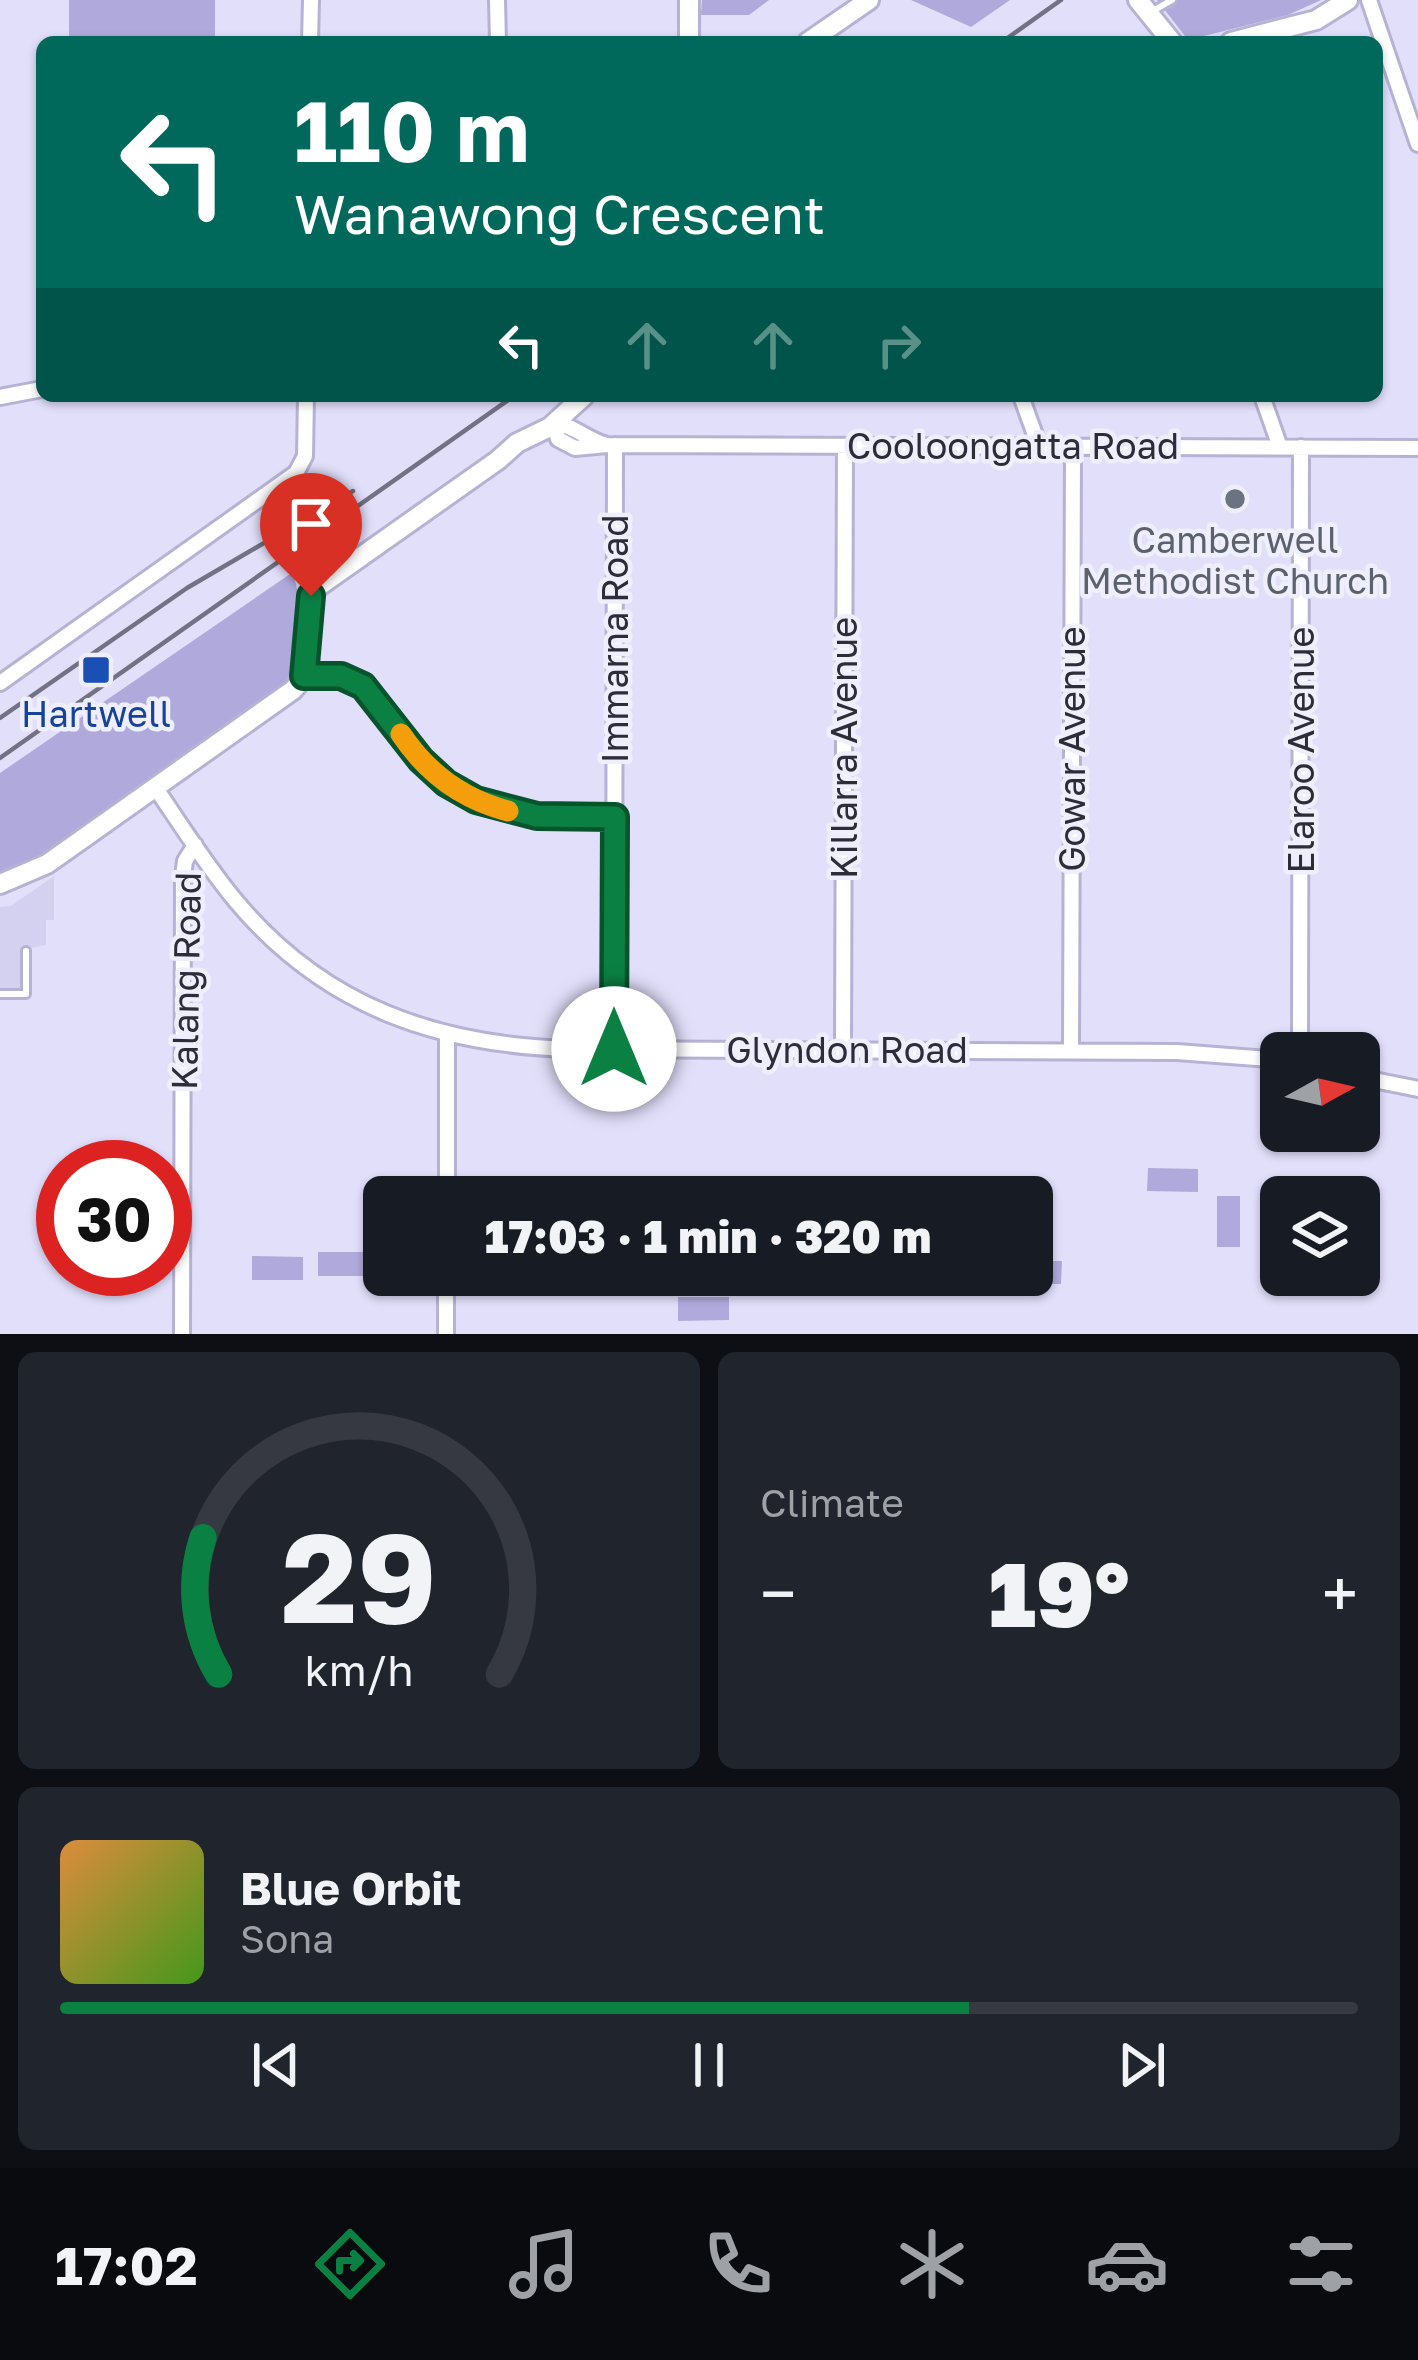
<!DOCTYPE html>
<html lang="en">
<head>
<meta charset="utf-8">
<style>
	:root { --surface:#171b24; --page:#20242c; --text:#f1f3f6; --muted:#9ea1a6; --line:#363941; --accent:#0b8043 }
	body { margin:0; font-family:"Golos Text",sans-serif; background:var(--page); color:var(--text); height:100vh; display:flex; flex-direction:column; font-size:45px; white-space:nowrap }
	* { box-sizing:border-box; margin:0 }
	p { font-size:39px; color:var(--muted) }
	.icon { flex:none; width:66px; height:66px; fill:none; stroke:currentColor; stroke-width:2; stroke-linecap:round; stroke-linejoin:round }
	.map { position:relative; height:1334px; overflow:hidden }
	.details { display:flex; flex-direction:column; gap:18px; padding:18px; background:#0d0f14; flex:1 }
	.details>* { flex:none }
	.banner { position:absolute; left:36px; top:36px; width:1347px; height:366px; border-radius:18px; box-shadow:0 3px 9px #0004; background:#00695c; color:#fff; overflow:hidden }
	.needle { width:78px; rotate:82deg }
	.tools { position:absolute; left:1260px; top:1032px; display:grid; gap:24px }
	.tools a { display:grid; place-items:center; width:120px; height:120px; border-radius:18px; background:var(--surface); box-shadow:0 3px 9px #0004; font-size:60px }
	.speed { position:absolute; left:36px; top:1140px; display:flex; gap:24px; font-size:60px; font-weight:700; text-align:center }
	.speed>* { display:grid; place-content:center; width:156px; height:156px; border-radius:50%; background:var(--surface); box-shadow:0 3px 9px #0004; line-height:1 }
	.speed .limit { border:18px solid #d22; background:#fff; color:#111 }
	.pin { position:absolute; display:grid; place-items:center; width:102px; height:102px; color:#fff; margin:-123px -51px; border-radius:50% 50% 50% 0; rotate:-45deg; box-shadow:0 0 12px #0007 }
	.pin .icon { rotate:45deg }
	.me { position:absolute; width:132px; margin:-66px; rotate:0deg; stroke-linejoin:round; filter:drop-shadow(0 0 9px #0008) }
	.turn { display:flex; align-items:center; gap:42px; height:252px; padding:0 60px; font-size:54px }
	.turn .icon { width:156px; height:156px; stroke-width:2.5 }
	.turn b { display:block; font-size:84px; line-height:102px }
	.lanes { display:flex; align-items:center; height:114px; padding:0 60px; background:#0003; justify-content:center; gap:60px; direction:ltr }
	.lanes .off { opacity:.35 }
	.big { font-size:90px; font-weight:800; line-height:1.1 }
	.details .widget { flex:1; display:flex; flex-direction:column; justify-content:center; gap:18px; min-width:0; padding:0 42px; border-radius:18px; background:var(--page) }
	.details .dial { align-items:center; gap:0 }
	.dial svg { height:312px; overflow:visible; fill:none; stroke:var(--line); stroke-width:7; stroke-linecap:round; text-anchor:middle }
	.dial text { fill:var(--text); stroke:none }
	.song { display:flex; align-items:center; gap:36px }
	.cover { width:144px; height:144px; border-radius:18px; background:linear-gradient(135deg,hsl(30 70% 55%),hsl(100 70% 35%)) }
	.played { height:12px; border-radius:6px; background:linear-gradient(90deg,var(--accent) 70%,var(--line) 70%) }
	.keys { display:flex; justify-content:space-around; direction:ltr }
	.heat { display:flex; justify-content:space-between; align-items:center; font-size:66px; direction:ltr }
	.details .tiles { flex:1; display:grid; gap:18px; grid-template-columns:1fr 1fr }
	.widget:last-child { grid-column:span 2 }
	.trip { position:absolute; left:363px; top:1176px; width:690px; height:120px; border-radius:18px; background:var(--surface); box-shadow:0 3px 9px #0004; font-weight:800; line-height:120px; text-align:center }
	.menu { display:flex; height:192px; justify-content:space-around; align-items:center; background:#090b0e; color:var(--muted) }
	.menu .icon { width:84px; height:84px }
	.menu .selected { color:var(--accent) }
	.menu b { font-size:54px; color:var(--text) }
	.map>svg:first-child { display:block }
	.built { fill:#d3d0f0 }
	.green { fill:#afaadb }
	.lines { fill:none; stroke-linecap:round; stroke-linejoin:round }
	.lane-casing { stroke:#b6b2d4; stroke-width:12 }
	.street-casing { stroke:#b6b2d4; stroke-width:20 }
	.secondary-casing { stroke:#b6b2d4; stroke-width:24 }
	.lane { stroke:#fff; stroke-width:6 }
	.street { stroke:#fff; stroke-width:14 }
	.secondary { stroke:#fff; stroke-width:18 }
	.rail { stroke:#737184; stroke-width:4.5 }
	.route-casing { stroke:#07532c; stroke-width:30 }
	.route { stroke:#0b8043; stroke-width:21 }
	.slow { stroke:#f59e0b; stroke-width:21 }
	.worship-dot { fill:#6b7280; stroke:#efeefc; stroke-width:4.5 }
	.transit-dot { fill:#1a4fb4; stroke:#efeefc; stroke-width:4.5 }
	.labels { text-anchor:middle; stroke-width:9; stroke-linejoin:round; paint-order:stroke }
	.street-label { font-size:36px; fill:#2e2c39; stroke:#efeefc }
	.worship-label { font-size:36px; fill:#5b616d; stroke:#efeefc }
	.transit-label { font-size:36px; fill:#164399; stroke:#efeefc }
</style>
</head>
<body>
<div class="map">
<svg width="1418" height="1334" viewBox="0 0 1418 1334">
	<rect width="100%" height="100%" fill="#e2dffb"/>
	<!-- built -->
	<path class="built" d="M54 876V920H46V945L30 948V998H0V907L11 906Z"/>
	<!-- green -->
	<path class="green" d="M69 0H215V42H69Z
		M702 0H769L749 15H701Z
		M911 0H1010L971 27Z
		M1157 0H1321L1288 15 1188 40Z
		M293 572C302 606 308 654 287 684L51 852 23 868 16 865 5 870 0 877V773Z
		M1148 1168 1198 1169V1192L1147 1191Z
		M1217 1196H1240V1247H1217Z
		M318 1252H369V1276H318Z
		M252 1256 303 1257V1280H252Z
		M1032 1261H1062L1061 1284H1011V1275H1032Z
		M678 1275H729V1290H678Z
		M829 1275H880V1289L829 1288Z
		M678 1297H729V1320L678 1321Z"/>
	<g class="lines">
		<!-- lane casing -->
		<g class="lane-casing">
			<path id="lane" d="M1151 12 1172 0
				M0 994H26V951"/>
		</g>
		<!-- street casing -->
		<g class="street-casing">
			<path id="street" d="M497 0 498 42
				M1369 0 1418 144
				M310 42 311 0
				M1021 396 1039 446
				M1262 396 1280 447
				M0 397 42 389
				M607 445C587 440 574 425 554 423L558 439 575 448 607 445 1418 448
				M304 676H341L363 686 421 761 476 800 537 816 615 817
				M0 683 296 473 305 456 306 396
				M155 787C181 825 206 865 235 900 323 1006 436 1045 570 1049L1177 1052 1281 1060
				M614 1049 615 445
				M843 1050 845 446
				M1071 1051 1073 447
				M1300 1053 1301 447
				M1359 1077 1418 1089
				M447 1197V1036
				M182 1334 183 876 185 861 195 845
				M446 1334V1275"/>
		</g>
		<!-- secondary casing -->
		<g class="secondary-casing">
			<path id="secondary" d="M1138 0 1172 42
				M689 42V0
				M808 42 869 0
				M1231 42 1316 20 1348 0
				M0 884 47 864 293 690C321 662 294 617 318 587L498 460 517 443 550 427 584 396"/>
		</g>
		<!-- lane -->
		<use href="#lane" class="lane"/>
		<!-- street -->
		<use href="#street" class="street"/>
		<!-- secondary -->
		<use href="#secondary" class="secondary"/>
		<!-- rail -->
		<path class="rail" d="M1002 42 1061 0
			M0 718 187 588 353 491
			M0 758 514 396"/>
	</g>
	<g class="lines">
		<!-- route casing -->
		<g class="route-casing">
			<path id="route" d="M311 596 304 676H341L363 686 421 760 446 783 476 800 537 816 615 817 614 1049"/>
		</g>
		<!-- route -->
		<use href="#route" class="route"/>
		<!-- slow -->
		<path class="slow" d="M401 734C427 773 462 799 508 811"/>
	</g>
	<!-- markers -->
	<circle class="worship-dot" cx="1235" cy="499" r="12"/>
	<rect class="transit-dot" x="81" y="655" width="30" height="30" rx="6"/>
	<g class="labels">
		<!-- street labels -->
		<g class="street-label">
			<text x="1013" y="459">Cooloongatta Road</text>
			<text transform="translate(615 639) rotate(-90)" y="13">Immarna Road</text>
			<text transform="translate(844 748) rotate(-90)" y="13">Killarra Avenue</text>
			<text transform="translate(1072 749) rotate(-90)" y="13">Gowar Avenue</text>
			<text transform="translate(1301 750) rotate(-90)" y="13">Elaroo Avenue</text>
			<text transform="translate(186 981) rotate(-89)" y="13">Kalang Road</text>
			<text x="847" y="1063">Glyndon Road</text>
		</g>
		<!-- worship labels -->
		<g class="worship-label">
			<text x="1235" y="553">Camberwell<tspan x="1235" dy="41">Methodist Church</tspan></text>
		</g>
		<!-- transit labels -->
		<g class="transit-label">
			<text x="96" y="727">Hartwell</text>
		</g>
	</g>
</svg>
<div class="tools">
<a><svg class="needle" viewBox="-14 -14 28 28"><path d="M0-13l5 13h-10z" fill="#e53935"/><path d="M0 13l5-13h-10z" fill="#9ea1a6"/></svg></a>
<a><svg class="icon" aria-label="layers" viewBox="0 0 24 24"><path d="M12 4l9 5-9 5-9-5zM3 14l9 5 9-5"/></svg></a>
</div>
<div class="speed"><div class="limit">30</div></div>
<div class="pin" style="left:311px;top:596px;background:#d93025"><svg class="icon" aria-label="arrive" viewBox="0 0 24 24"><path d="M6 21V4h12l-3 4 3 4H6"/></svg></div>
<svg class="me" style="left:614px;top:1049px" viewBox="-20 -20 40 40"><circle r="19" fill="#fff"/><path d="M0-13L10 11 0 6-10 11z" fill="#0b8043"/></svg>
<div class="trip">17:03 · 1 min · 320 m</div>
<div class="banner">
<div class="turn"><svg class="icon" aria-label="left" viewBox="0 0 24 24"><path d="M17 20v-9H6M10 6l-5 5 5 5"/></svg><div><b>110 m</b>Wanawong Crescent</div></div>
<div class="lanes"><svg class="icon" aria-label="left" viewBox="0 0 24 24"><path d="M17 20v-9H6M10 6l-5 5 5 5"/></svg><svg class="icon off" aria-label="ahead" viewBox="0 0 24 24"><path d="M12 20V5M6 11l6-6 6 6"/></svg><svg class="icon off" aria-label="ahead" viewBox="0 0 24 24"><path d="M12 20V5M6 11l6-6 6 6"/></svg><svg class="icon off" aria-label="right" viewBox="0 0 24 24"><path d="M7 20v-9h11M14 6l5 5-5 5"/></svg></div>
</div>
</div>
<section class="details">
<div class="tiles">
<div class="widget dial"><svg viewBox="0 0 100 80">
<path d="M14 69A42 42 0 1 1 86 69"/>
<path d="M14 69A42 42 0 0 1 10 34" stroke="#0b8043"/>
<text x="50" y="56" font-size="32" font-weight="700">29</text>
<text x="50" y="72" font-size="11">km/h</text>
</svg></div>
<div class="widget"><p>Climate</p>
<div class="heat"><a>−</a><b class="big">19°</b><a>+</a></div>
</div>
<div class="widget">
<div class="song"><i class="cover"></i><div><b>Blue Orbit</b><p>Sona</p></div></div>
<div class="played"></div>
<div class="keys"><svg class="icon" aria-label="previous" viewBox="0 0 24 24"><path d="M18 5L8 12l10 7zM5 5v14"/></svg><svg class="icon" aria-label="pause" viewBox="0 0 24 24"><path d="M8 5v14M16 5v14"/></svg><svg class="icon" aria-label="next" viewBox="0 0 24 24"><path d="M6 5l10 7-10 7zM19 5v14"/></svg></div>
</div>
</div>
</section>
<nav class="menu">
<b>17:02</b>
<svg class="icon selected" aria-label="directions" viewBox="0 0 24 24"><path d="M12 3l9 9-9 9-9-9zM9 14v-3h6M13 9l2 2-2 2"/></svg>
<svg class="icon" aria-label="music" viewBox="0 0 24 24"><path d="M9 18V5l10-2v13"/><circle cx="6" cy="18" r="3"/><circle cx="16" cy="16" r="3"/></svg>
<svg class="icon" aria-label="phone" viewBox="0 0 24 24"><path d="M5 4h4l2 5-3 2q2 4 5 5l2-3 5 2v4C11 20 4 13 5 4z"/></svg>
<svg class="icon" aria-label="climate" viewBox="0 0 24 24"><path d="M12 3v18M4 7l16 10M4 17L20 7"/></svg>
<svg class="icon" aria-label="car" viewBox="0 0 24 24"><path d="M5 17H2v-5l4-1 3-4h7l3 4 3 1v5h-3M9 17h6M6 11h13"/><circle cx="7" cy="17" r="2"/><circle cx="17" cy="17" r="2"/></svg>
<svg class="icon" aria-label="filters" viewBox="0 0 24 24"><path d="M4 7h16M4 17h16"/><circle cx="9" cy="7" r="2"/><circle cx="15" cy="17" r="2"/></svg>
</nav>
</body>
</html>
